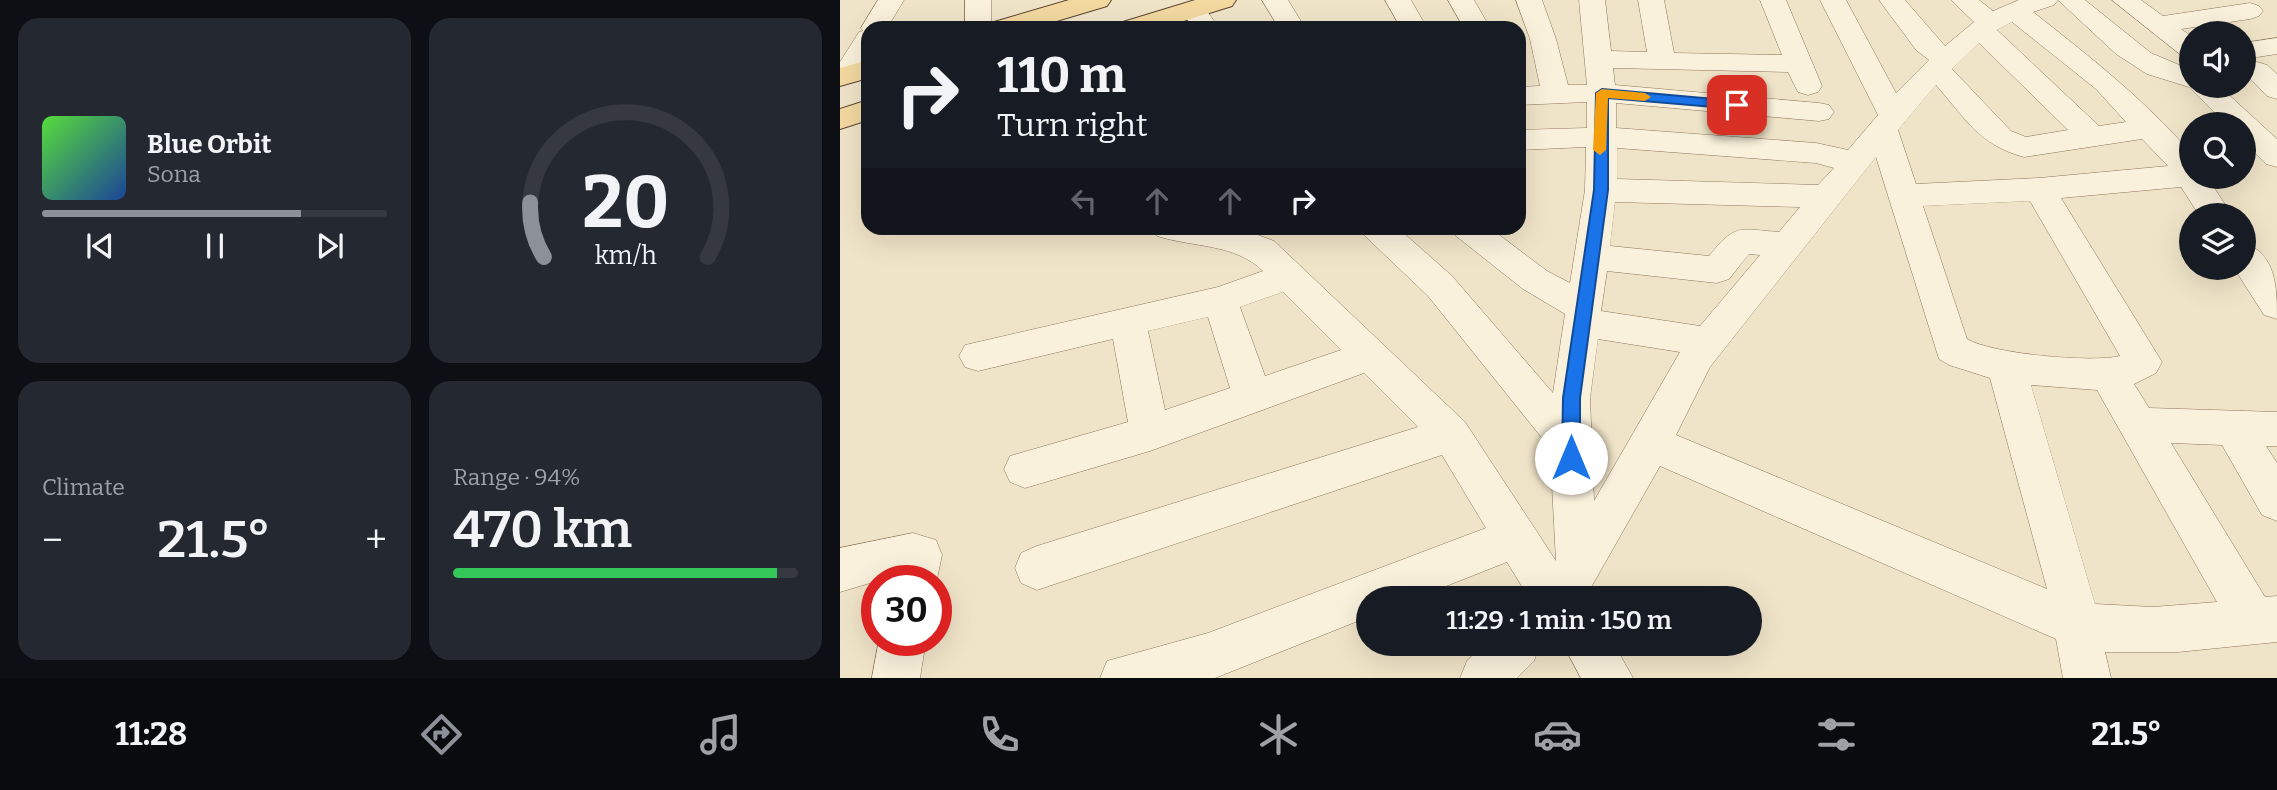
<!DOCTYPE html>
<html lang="en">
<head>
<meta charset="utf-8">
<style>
	:root { --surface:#171b24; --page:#242831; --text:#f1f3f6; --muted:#9ea1a6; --line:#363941; --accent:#8c9099 }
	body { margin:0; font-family:Bitter,serif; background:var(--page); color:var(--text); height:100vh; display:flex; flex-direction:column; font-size:26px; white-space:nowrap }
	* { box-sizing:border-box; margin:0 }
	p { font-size:23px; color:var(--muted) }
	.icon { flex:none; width:38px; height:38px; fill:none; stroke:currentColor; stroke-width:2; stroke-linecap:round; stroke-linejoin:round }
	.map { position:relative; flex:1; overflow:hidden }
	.details { display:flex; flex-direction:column; gap:18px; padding:18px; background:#0d0f14; width:840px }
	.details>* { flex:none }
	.top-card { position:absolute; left:21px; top:21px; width:665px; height:214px; border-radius:21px; box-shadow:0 7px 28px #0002; background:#171b24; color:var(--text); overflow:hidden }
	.fabs { position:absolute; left:1339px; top:21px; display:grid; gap:14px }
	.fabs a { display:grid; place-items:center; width:77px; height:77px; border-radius:50%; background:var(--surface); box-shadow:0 7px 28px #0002; font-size:35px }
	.speed { position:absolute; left:21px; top:565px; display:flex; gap:14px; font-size:35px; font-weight:700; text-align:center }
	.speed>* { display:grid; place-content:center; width:91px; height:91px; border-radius:50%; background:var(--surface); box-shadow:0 7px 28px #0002; line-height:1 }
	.speed .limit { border:10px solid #d22; background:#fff; color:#111 }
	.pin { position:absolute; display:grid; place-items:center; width:60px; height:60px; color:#fff; margin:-30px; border-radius:14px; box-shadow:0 4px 10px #0006 }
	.me { position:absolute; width:77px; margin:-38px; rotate:0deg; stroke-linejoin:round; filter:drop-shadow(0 0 5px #0008) }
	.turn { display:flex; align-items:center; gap:24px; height:147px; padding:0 21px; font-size:32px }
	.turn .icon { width:91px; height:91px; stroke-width:2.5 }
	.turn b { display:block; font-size:49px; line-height:60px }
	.lanes { display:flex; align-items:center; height:66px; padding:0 21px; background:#0003; justify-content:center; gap:35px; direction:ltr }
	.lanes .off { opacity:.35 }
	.big { font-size:52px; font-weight:600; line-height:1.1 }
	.details .card { flex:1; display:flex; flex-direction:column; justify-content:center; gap:10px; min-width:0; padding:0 24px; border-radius:21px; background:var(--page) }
	.details .dial { align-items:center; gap:0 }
	.dial svg { height:182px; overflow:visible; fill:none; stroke:var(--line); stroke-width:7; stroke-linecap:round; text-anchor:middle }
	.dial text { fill:var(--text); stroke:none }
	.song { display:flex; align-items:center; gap:21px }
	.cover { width:84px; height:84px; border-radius:10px; background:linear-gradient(135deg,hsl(110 70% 55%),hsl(220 70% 35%)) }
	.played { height:7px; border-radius:4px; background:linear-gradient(90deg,var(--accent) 75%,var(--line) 75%) }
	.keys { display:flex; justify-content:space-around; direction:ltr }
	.heat { display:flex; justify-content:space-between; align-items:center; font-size:38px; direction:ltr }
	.charge { height:10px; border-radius:5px; background:linear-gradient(90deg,#34c759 94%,var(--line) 0) }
	.details .tiles { flex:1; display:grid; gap:18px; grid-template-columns:repeat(2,1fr) }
	.trip { position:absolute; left:516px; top:586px; width:406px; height:70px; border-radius:35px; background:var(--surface); box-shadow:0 7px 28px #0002; font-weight:600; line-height:70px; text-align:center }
	.dock { display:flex; height:112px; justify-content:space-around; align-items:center; background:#090b0e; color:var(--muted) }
	.dock .icon { width:49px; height:49px }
	.dock .selected { color:var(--accent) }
	.dock b { font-size:32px; color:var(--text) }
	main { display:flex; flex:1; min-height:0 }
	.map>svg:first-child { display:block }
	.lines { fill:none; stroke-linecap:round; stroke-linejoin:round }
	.minor-casing { stroke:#8d765c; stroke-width:1 }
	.primary-casing { stroke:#5b4430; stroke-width:2 }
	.minor { fill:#faf1dc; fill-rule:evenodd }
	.primary { fill:#f3d9a0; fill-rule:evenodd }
	.route { fill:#1a73e8; stroke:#114b97; stroke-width:2 }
	.slow { fill:#f59e0b }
</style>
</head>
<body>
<main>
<section class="details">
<div class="tiles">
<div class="card">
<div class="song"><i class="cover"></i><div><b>Blue Orbit</b><p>Sona</p></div></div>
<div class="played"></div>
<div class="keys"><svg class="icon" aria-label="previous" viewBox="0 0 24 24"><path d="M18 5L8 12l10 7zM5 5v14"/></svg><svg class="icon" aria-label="pause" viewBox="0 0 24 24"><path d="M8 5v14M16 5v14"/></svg><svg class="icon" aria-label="next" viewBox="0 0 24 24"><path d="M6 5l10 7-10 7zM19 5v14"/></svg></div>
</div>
<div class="card dial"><svg viewBox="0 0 100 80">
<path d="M14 69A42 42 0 1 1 86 69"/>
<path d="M14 69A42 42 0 0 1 8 45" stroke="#8c9099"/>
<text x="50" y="56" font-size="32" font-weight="700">20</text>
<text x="50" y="72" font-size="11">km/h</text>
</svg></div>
<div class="card"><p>Climate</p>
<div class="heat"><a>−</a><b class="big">21.5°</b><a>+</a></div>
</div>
<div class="card"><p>Range · 94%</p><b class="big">470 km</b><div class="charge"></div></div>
</div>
</section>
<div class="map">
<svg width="1437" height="678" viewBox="0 0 1437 678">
	<rect width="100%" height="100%" fill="#f0e4c8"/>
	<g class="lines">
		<!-- minor casing -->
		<g class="minor-casing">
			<path id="minor" d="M38 0H64L47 28H28V61L16 81 0 82V62L19 32 23 31 21 28Z
				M125 0H151V28H125Z
				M422 0H448L465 28H439Z
				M545 0H571L587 28H561Z
				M608 0H634L650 28H624Z
				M676 0H702L716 39 728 85H747L739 0H765L771 51 807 52 798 0H824L834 53 942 55 920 0H946L982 86 978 92 968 95 958 92 948 72 773 68 775 85 979 103 989 105 994 112 989 119 979 121 776 103V128L976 143 1008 150 1038 115 980 0H1006L1056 93 1089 60 1076 50 1039 0H1065L1105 46 1134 22 1111 0H1139L1153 11 1179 0H1245L1311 53 1351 70V86H1379L1437 139V167L1426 164 1404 142V124H1386L1349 87 1307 74 1276 54 1218 0 1214 5 1193 12C1249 56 1304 99 1351 153V177H1367L1392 215H1359L1341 187 1221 198 1322 362 1316 373 1294 384 1309 408 1437 412V446H1426L1437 463V521L1422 515 1382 445 1331 443 1425 597 1437 596V642L1338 652H1265L1271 678H1223L1216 639 820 466 745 598H689L667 562 576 598H528V617L375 678H260L267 661 368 633 646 528 602 455 197 590 181 583 175 568 181 553 197 546 578 427 524 373 310 451 185 488 170 482 164 469 170 456 288 422 273 339 138 371 125 367 119 356 125 345 378 287 423 271C394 243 355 248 317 236L313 228H399L434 241 625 422 716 561 710 448 588 296 525 236 520 228H558L612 276 713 393 725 314 683 289 616 236 611 228H650L707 271 730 283 745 190 746 147 679 150V130L747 128V102L679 105V87L700 86 690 39ZM1172 22 1256 89 1286 122 1259 126 1157 30ZM1139 43 1228 130 1186 137 1171 131 1112 69ZM1096 85C1125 118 1139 145 1184 157L1302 139 1328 166 1199 178 1076 184 1058 130ZM777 148 976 163 994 168 978 185 777 179ZM1036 157 1099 359 1109 365 1150 378 1207 589 836 435 870 367ZM1190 201 1280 356C1252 363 1152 354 1127 339L1083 206ZM775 202 960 207 939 232C898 229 896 223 869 256L770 246ZM909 254 920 255 860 326 761 311 767 271 877 283 889 279ZM443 292 501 350 425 376 400 307ZM368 317 390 388 325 410 308 331ZM758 339 840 352 754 501 750 398ZM1191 385 1257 390 1377 602 1313 607 1255 604Z
				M1272 0H1301L1323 16 1410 3 1419 6 1423 11 1419 16 1410 19 1341 29 1351 36V57L1341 55Z
				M353 1 362 4 379 28H353L340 9 344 4Z
				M1437 38V54L1404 59V43Z
				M1417 62 1427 65 1437 74V99L1427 96 1404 72 1407 65Z
				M1404 243C1437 254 1437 289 1437 319L1424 315 1394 268H1404Z
				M73 533 96 540 102 555 96 584V581H37L0 592V548Z
				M39 640H86L80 678H32Z
				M644 644H700L694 661 677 678H620L627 661Z
				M723 644H774L793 678H741Z"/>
		</g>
		<!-- primary casing -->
		<g class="primary-casing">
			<path id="primary" d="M229 0H271L267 6 193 28H150L154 22Z
				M355 0H396L392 6 321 28H279L283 22Z
				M28 60V78L0 86V68Z
				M28 100V120L0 129V109Z"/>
		</g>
		<!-- minor -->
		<use href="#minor" class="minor"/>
		<!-- primary -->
		<use href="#primary" class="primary"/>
	</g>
	<!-- route -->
	<path class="route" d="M762 89 897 101 904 105 897 109 768 98V190L740 398V458L731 466 722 458 723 398 754 190 756 93Z"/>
	<!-- slow -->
	<path class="slow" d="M762 89 805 93 811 97 805 101 768 98 766 150 760 155 753 150 756 93Z"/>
</svg>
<div class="fabs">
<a><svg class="icon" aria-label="sound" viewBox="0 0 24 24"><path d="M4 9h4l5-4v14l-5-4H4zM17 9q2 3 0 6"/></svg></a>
<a><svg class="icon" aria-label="search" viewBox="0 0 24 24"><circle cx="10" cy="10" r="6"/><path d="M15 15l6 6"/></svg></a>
<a><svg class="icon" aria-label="layers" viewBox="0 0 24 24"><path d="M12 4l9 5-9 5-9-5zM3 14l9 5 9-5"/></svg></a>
</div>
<div class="speed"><div class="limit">30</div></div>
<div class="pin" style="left:897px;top:105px;background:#d93025"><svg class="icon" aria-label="arrive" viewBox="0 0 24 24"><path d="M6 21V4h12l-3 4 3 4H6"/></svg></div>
<svg class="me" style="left:731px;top:458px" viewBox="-20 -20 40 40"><circle r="19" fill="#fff"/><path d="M0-13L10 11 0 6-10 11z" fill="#1a73e8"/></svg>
<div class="trip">11:29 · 1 min · 150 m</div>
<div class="top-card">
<div class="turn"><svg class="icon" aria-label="right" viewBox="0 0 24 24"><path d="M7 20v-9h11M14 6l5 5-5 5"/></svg><div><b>110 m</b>Turn right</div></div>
<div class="lanes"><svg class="icon off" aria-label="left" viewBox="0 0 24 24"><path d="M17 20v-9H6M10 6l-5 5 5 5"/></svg><svg class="icon off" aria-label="ahead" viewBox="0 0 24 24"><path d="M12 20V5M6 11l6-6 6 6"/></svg><svg class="icon off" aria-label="ahead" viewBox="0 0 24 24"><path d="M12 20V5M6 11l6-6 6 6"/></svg><svg class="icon" aria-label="right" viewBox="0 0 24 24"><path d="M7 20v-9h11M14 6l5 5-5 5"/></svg></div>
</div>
</div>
</main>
<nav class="dock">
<b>11:28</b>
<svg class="icon selected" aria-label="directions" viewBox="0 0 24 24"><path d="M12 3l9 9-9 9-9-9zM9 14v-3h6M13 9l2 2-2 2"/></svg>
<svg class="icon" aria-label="music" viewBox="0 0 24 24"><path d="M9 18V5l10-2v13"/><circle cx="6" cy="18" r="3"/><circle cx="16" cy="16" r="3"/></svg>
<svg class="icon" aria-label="phone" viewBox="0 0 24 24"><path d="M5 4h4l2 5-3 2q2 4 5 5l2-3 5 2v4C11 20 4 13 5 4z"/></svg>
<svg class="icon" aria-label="climate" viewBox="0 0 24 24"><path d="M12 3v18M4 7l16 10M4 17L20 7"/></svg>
<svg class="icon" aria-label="car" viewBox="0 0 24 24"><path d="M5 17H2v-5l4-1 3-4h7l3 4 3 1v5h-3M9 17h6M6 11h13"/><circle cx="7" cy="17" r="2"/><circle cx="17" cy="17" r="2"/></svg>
<svg class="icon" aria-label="filters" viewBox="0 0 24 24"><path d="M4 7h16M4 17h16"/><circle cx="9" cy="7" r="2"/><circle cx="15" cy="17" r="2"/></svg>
<b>21.5°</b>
</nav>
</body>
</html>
